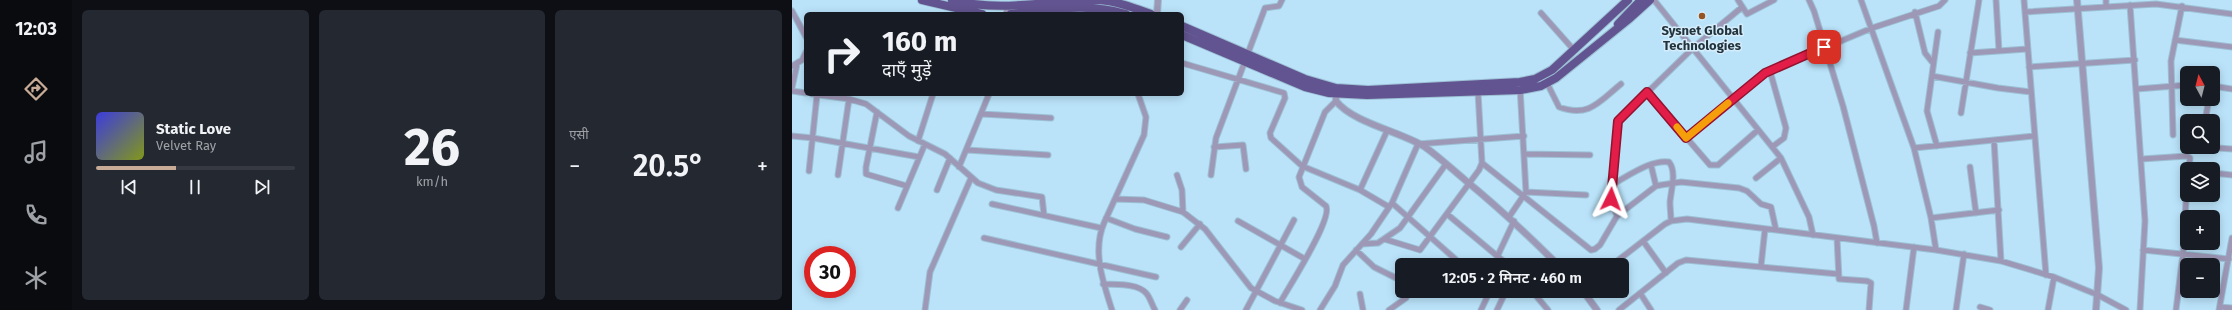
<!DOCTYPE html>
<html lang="hi">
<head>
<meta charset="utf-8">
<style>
	:root { --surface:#171b24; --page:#242831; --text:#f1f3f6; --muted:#9ea1a6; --line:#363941; --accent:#c8ab97 }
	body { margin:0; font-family:"Fira Sans","Noto Sans Devanagari",sans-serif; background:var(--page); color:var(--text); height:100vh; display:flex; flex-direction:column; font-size:15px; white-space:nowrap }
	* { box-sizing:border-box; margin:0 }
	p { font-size:13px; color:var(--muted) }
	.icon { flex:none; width:22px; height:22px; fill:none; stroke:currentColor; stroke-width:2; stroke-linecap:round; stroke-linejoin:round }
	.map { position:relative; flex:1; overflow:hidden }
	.drawer { display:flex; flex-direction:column; gap:10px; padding:10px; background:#0d0f14; width:720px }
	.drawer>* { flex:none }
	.guide { position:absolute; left:12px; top:12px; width:380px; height:84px; border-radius:6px; box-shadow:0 2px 10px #0003; background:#171b24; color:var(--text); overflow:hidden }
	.needle { width:26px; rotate:353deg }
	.buttons { position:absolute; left:1388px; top:66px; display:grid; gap:8px }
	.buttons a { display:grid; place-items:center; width:40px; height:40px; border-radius:6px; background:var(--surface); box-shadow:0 2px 10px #0003; font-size:20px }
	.speed { position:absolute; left:12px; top:246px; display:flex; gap:8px; font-size:20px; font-weight:700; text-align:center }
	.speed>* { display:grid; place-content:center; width:52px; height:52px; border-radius:50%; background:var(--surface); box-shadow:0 2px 10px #0003; line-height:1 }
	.speed .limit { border:6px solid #d22; background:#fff; color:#111 }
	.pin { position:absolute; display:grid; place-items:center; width:34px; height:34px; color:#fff; margin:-17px; border-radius:8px; box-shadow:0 2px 6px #0006 }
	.me { position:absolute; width:44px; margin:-22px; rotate:3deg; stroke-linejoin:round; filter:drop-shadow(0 0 3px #0008) }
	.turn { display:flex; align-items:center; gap:14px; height:84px; padding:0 12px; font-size:18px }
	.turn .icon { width:52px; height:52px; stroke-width:2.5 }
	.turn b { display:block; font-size:28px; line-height:34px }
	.big { font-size:30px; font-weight:600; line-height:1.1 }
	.drawer .card { flex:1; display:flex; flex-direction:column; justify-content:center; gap:6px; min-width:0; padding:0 14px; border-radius:6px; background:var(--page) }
	.drawer .dial { align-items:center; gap:0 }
	.dial b { font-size:52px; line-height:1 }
	.song { display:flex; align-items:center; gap:12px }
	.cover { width:48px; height:48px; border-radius:6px; background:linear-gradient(135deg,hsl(240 70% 55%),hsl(70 70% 35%)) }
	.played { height:4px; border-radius:2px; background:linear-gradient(90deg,var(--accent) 40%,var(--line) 40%) }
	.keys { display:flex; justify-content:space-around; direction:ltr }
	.heat { display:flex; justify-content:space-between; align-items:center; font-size:22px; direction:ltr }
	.drawer .tiles { flex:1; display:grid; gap:10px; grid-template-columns:repeat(3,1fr) }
	.trip { position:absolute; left:603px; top:258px; width:234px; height:40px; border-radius:6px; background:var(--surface); box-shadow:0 2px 10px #0003; font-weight:600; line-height:40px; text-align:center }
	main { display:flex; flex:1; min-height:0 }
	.dock { display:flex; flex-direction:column; width:72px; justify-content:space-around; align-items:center; background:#090b0e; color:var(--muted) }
	.dock .icon { width:28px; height:28px }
	.dock .on { color:var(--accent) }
	.dock b { font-size:18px; color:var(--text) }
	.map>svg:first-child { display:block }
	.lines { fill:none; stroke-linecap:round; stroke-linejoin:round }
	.minor-casing { stroke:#9cc0d4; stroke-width:7 }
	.tertiary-casing { stroke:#9cc0d4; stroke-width:8 }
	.trunk-casing { stroke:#9cc0d4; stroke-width:10 }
	.minor { stroke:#9e98b7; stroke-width:5 }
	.tertiary { stroke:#9e98b7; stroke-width:6 }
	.trunk { stroke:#625490; stroke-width:8 }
	.route-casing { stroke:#92132f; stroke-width:10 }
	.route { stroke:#e11d48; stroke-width:7 }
	.slow { stroke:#f59e0b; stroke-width:7 }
	.poi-dot { fill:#965423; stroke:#d5edfb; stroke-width:1.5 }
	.labels { text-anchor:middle; stroke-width:3; stroke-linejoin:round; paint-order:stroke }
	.poi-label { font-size:13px; font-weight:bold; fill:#23333c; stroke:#d5edfb }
</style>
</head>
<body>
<main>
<nav class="dock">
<b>12:03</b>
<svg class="icon on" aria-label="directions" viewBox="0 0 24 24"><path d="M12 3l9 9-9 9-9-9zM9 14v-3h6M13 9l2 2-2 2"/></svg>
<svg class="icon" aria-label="music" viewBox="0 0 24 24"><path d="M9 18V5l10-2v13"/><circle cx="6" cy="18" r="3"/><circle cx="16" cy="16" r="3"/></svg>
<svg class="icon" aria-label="phone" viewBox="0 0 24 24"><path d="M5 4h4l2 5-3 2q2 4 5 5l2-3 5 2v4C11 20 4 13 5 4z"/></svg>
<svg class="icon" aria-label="climate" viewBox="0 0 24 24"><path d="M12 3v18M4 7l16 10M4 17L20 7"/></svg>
</nav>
<section class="drawer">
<div class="tiles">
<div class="card">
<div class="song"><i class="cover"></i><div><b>Static Love</b><p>Velvet Ray</p></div></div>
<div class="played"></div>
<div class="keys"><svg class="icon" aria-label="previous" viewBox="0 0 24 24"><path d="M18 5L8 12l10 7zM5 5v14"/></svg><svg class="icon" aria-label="pause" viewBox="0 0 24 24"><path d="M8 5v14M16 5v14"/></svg><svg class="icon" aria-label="next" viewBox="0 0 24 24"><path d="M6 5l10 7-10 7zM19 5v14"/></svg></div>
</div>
<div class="card dial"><b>26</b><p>km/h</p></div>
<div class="card"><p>एसी</p>
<div class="heat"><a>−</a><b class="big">20.5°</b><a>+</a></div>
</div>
</div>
</section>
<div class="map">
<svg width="1440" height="310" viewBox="0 0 1440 310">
	<rect width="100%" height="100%" fill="#bae3fa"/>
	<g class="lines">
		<!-- minor casing -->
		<g class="minor-casing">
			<path id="minor" d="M862 0 989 158 1017 217 1021 235
				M946 0 955 14 982 0
				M1017 0 1022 11 1051 106 1082 226 1085 243
				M1069 0 1122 148 1139 218 1144 250
				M1204 0 1207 51
				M1232 0 1254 275
				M1314 0V6
				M1338 5 1353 221 1348 310
				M214 7 215 14
				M0 11 14 37
				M1123 12 1133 53 1141 63
				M1233 12 1364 4 1440 14
				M749 13 781 49
				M1383 40 1440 47
				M1178 53 1235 49
				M390 63 492 93 493 98 478 133 479 138 510 166 568 190 597 207
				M0 66 10 60 14 52
				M1237 67 1343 60
				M978 71 994 128 992 138 980 147
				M1140 76 1206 88 1239 92
				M755 83 767 107C797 118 807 102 829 84
				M1421 86 1440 89
				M0 88 5 64
				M1345 89 1395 85
				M0 91 14 93
				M855 92 918 165H926L966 130
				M20 94 57 99 74 104 117 136 153 154 186 183 204 190 250 197 252 215
				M85 112 74 167V174L115 186
				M1169 113 1187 0
				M189 114 259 118
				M1413 121 1417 99
				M1381 135 1379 61 1390 6
				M0 136 21 138 127 157
				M894 138 973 73 1080 28 1147 6 1153 0
				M1202 140 1209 261
				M126 141 141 94
				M1145 146 1135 111 1146 32
				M422 147 451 145 454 169
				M1412 147 1440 149
				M1122 148 1242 136
				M175 150 256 155
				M732 154 798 155
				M1350 159 1395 156 1398 158 1397 169
				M690 163 799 250 803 249 808 245 825 216 864 186 869 185 889 182 947 188 955 191 969 204 979 207 984 230
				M859 165 864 186
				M167 167 197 94
				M1178 167 1184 213
				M17 171 25 95
				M1421 173 1440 175
				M46 175 57 99
				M385 175 390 190 391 212
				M419 175 424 138 473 8 487 6 490 0
				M964 178 989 158
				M819 185C835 177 859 159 877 162 885 172 879 190 878 202 878 208 879 215 879 221
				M145 190 158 158
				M568 190 595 131
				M734 192 794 195
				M323 199 352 200 391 212 413 229 459 288 483 301 510 310
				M600 203 670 265
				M200 204 309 228
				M106 208 133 144
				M655 214 716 265
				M825 216 819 199 826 121 901 48 949 8
				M717 217 734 192 728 87
				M314 218 343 229 375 237
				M1139 218 1207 210
				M446 221 513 259
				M192 238 364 277
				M1045 238 1047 279 1075 281 1079 283 1077 310
				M592 239 628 250 687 170 690 163 686 92
				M851 241 874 273
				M570 244 586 243 608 228 654 164
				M389 247 408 224
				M564 250 582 267 610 281
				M1351 250 1437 259
				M706 255 722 221
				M820 265 873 224 879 221 895 219 1144 250 1209 261 1262 277 1306 295 1334 310
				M969 266 973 229
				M311 284C324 285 345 283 354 293 358 297 360 305 363 310
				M740 291 756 310
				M848 293 859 310
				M568 294 571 310
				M488 303C496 288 541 219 534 206L510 187 507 177 533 112 544 101
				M1188 307 1198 310
				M1428 307 1440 308
				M133 310 138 272 179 178
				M320 310C311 282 300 251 312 223L352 135 354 117 346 94
				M388 310 395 300
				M454 310 502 220
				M528 310 543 286 551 265 579 234 600 203 626 144 732 136
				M597 310 614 298 618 291
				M689 310 698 291
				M705 310 714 291
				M827 310 886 263 894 260 1046 274
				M1114 310 1122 247
				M1164 310 1172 254
				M1256 310 1262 277
				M1384 310 1391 254 1395 183
				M1427 310 1440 238"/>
		</g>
		<!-- tertiary casing -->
		<g class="tertiary-casing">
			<path id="tertiary" d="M1285 0 1307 268 1304 310
				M365 14 366 0
				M544 90V101C561 123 610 132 633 147 647 157 660 169 673 180 706 207 736 235 766 265
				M791 291 805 310"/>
		</g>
		<!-- trunk casing -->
		<g class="trunk-casing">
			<path id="trunk" d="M130 0 190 14
				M160 0C213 13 254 0 306 0 324 1 342 8 359 14
				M219 14C258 10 296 2 334 14
				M826 24 849 0
				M390 26 513 79 544 88 576 90 728 82 743 79 760 70 836 0
				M390 35 513 87 537 93 575 95 729 90 749 86 764 78 837 19 858 0"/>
		</g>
		<!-- minor -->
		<use href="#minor" class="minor"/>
		<!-- tertiary -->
		<use href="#tertiary" class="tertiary"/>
		<!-- trunk -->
		<use href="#trunk" class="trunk"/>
	</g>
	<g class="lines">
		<!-- route casing -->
		<g class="route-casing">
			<path id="route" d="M819 199 826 121 855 92 894 138 973 73 1032 47"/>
		</g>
		<!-- route -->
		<use href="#route" class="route"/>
		<!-- slow -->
		<path class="slow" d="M885 127 894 138 936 103"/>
	</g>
	<!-- markers -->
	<circle class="poi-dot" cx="910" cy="16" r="4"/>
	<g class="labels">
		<!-- poi labels -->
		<g class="poi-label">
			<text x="910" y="35">Sysnet Global<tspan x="910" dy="15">Technologies</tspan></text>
		</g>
	</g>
</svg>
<div class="buttons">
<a><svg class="needle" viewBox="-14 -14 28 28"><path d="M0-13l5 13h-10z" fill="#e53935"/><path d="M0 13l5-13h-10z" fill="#9ea1a6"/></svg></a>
<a><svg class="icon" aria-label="search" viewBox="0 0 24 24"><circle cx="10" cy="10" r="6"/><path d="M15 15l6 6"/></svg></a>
<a><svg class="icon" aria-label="layers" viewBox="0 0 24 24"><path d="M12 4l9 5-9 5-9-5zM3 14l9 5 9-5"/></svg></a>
<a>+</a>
<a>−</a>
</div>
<div class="speed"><div class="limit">30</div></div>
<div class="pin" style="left:1032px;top:47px;background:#d93025"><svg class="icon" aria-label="arrive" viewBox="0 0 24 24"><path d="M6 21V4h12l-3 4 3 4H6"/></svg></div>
<svg class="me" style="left:819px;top:199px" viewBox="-20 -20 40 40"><path d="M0-17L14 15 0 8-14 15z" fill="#e11d48" stroke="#fff" stroke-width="4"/></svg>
<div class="trip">12:05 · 2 मिनट · 460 m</div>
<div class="guide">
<div class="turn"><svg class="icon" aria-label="right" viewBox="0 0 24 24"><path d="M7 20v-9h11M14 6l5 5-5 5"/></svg><div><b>160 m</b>दाएँ मुड़ें</div></div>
</div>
</div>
</main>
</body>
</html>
